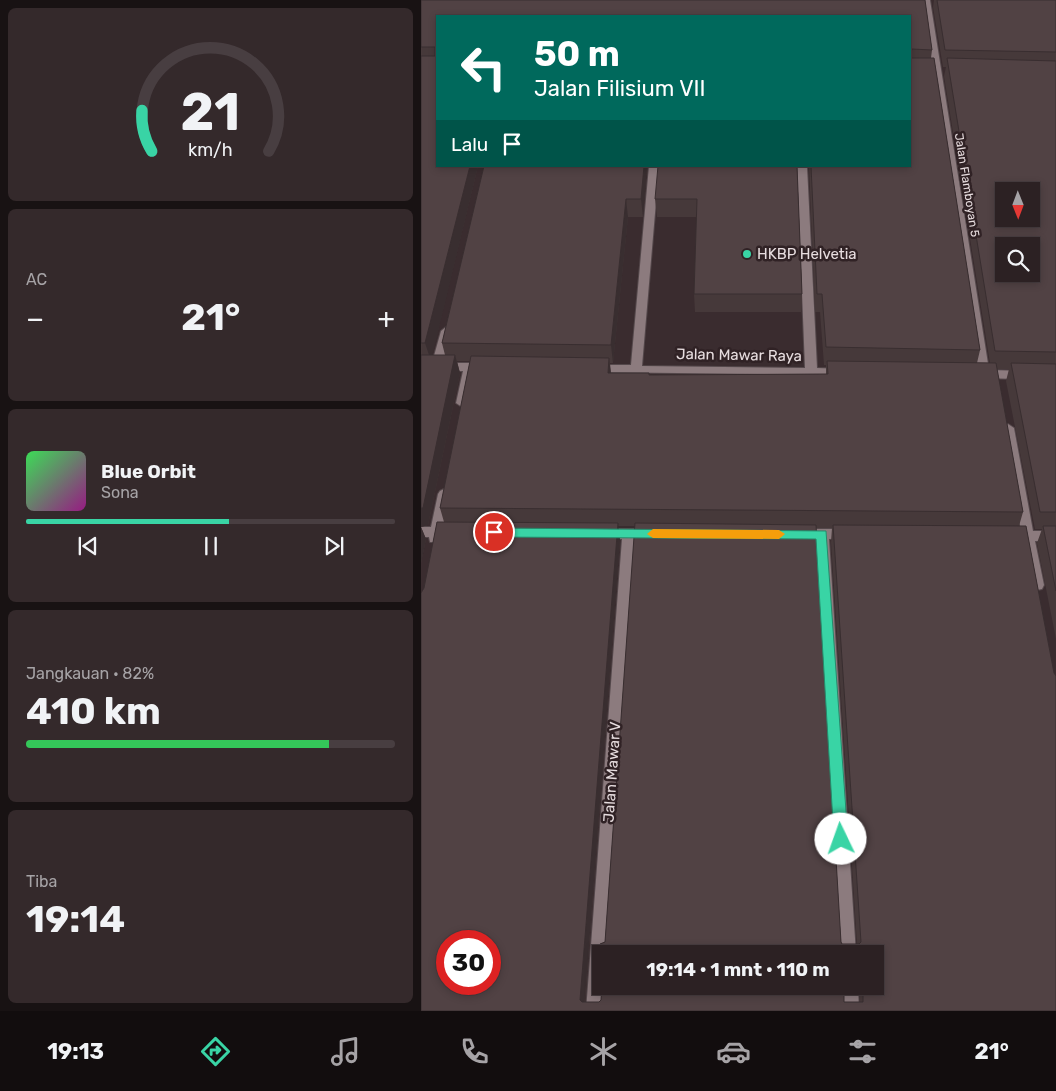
<!DOCTYPE html>
<html lang="id">
<head>
<meta charset="utf-8">
<style>
	:root { --surface:#2c2123; --page:#34292b; --text:#f1f3f6; --muted:#a6a3a6; --line:#483e41; --accent:#39d4a5 }
	body { margin:0; font-family:Rubik,sans-serif; background:var(--page); color:var(--text); height:100vh; display:flex; flex-direction:column; font-size:19px; white-space:nowrap }
	* { box-sizing:border-box; margin:0 }
	p { font-size:16px; color:var(--muted) }
	.icon { flex:none; width:28px; height:28px; fill:none; stroke:currentColor; stroke-width:2; stroke-linecap:round; stroke-linejoin:round }
	.map { position:relative; flex:1; overflow:hidden }
	.sheet { display:flex; flex-direction:column; gap:8px; padding:8px; background:#181213; width:421px }
	.sheet>* { flex:none }
	.guide { position:absolute; left:15px; top:15px; width:475px; height:152px; border-radius:0px; box-shadow:0 2px 8px #0003,0 0 0 1px var(--line); background:#00695c; color:#fff; overflow:hidden }
	.needle { width:32px; rotate:179deg }
	.tools { position:absolute; left:574px; top:182px; display:grid; gap:10px }
	.tools a { display:grid; place-items:center; width:45px; height:45px; border-radius:0px; background:var(--surface); box-shadow:0 2px 8px #0003,0 0 0 1px var(--line); font-size:25px }
	.speed { position:absolute; left:15px; top:930px; display:flex; gap:10px; font-size:25px; font-weight:700; text-align:center }
	.speed>* { display:grid; place-content:center; width:65px; height:65px; border-radius:50%; background:var(--surface); box-shadow:0 2px 8px #0003,0 0 0 1px var(--line); line-height:1 }
	.speed .limit { border:8px solid #d22; background:#fff; color:#111 }
	.pin { position:absolute; display:grid; place-items:center; width:42px; height:42px; color:#fff; margin:-21px; border:2px solid #fff; border-radius:50%; box-shadow:0 1px 5px #0007 }
	.me { position:absolute; width:55px; margin:-28px; rotate:357deg; stroke-linejoin:round; filter:drop-shadow(0 0 4px #0008) }
	.turn { display:flex; align-items:center; gap:18px; height:105px; padding:0 15px; font-size:22px }
	.turn .icon { width:65px; height:65px; stroke-width:2.5 }
	.turn b { display:block; font-size:35px; line-height:42px }
	.then { display:flex; align-items:center; height:48px; padding:0 15px; background:#0003; gap:10px; font-size:19px }
	.big { font-size:38px; font-weight:700; line-height:1.1 }
	.sheet .card { flex:1; display:flex; flex-direction:column; justify-content:center; gap:8px; min-width:0; padding:0 18px; border-radius:8px; background:var(--page) }
	.sheet .dial { align-items:center; gap:0 }
	.dial svg { height:130px; overflow:visible; fill:none; stroke:var(--line); stroke-width:7; stroke-linecap:round; text-anchor:middle }
	.dial text { fill:var(--text); stroke:none }
	.song { display:flex; align-items:center; gap:15px }
	.cover { width:60px; height:60px; border-radius:8px; background:linear-gradient(135deg,hsl(130 70% 55%),hsl(310 70% 35%)) }
	.played { height:5px; border-radius:2px; background:linear-gradient(90deg,var(--accent) 55%,var(--line) 55%) }
	.keys { display:flex; justify-content:space-around; direction:ltr }
	.heat { display:flex; justify-content:space-between; align-items:center; font-size:28px; direction:ltr }
	.charge { height:8px; border-radius:4px; background:linear-gradient(90deg,#34c759 82%,var(--line) 0) }
	.trip { position:absolute; left:171px; top:945px; width:292px; height:50px; border-radius:0px; background:var(--surface); box-shadow:0 2px 8px #0003,0 0 0 1px var(--line); font-weight:700; line-height:50px; text-align:center }
	.menu { display:flex; height:80px; justify-content:space-around; align-items:center; background:#120d0e; color:var(--muted) }
	.menu .icon { width:35px; height:35px }
	.menu .on { color:var(--accent) }
	.menu b { font-size:22px; color:var(--text) }
	main { display:flex; flex:1; min-height:0 }
	.map>svg:first-child { display:block }
	.lines { fill:none; stroke-linecap:round; stroke-linejoin:round }
	.minor-casing { stroke:#54484b; stroke-width:2 }
	.minor { fill:#8c7b7e; fill-rule:evenodd }
	.wall { fill:#46393a; fill-rule:evenodd }
	.shaded-wall { fill:#392e30 }
	.building { fill:#514244; stroke:#392e30; fill-rule:evenodd }
	.route { fill:#39d4a5; stroke:#258a6b }
	.slow { fill:#f59e0b }
	.poi-dot { fill:#39d4a5; stroke:#302225; stroke-width:2 }
	.labels { text-anchor:middle; stroke-width:5; stroke-linejoin:round; paint-order:stroke }
	.far-street-label { font-size:12px; fill:#e7dddf; stroke:#302225 }
	.poi-label { font-size:15px; fill:#e7dddf; stroke:#302225; text-anchor:start }
	.street-label { font-size:15px; fill:#e7dddf; stroke:#302225 }
</style>
</head>
<body>
<main>
<section class="sheet">
<div class="card dial"><svg viewBox="0 0 100 80">
<path d="M14 69A42 42 0 1 1 86 69"/>
<path d="M14 69A42 42 0 0 1 8 44" stroke="#39d4a5"/>
<text x="50" y="56" font-size="32" font-weight="700">21</text>
<text x="50" y="72" font-size="11">km/h</text>
</svg></div>
<div class="card"><p>AC</p>
<div class="heat"><a>−</a><b class="big">21°</b><a>+</a></div>
</div>
<div class="card">
<div class="song"><i class="cover"></i><div><b>Blue Orbit</b><p>Sona</p></div></div>
<div class="played"></div>
<div class="keys"><svg class="icon" aria-label="previous" viewBox="0 0 24 24"><path d="M18 5L8 12l10 7zM5 5v14"/></svg><svg class="icon" aria-label="pause" viewBox="0 0 24 24"><path d="M8 5v14M16 5v14"/></svg><svg class="icon" aria-label="next" viewBox="0 0 24 24"><path d="M6 5l10 7-10 7zM19 5v14"/></svg></div>
</div>
<div class="card"><p>Jangkauan · 82%</p><b class="big">410 km</b><div class="charge"></div></div>
<div class="card"><p>Tiba</p><b class="big">19:14</b></div>
</section>
<div class="map">
<svg width="635" height="1011" viewBox="0 0 635 1011">
	<rect width="100%" height="100%" fill="#3a2c2f"/>
	<g class="lines">
		<!-- minor casing -->
		<g class="minor-casing">
			<path id="minor" d="M501 0H509L568 370 635 372V380L560 378 554 374 557 371Z
				M228 166H238L221 366 384 368 376 166H386L396 368 424 369 426 372 424 375 168 372 166 369 168 366 172 365H210Z
				M25 327 30 331 23 363H65L71 367 65 371H53L47 403 41 407 35 403 42 371H0V363H11L20 331Z
				M587 424 593 428 612 531H635V541H614L623 585 621 589 616 590 611 589 609 585 601 541 585 540 584 536 585 532 600 531 581 428Z
				M23 489 27 491 29 494 23 527 35 528 36 532 35 536 21 537 19 542H9L8 537H0V527H10L17 494 19 491Z
				M182 529H230L235 530 236 534 235 538 214 539 185 954H180V986H183L181 1011H165L201 539 177 538 176 534 177 530Z
				M380 529H427L432 530 433 534 432 538 408 539 435 954H419L395 539 375 538 374 534 375 530Z
				M421 986H437L438 1011H422Z"/>
		</g>
		<!-- minor -->
		<use href="#minor" class="minor"/>
	</g>
	<!-- wall -->
	<path class="wall" d="M0 0H504L511 50 510 58H513L559 350 556 363H569L523 76 525 67H522L512 7 513 0H635V639L616 543 621 529H614L585 381 588 369H576L602 512 598 526H605L633 673 635 676V1011H0V593L3 588 16 522H23L19 508 49 361H36L39 373 7 525 0 527 5 539 0 563ZM16 16H489V166H388L394 312H399L403 365H405V374L229 375 228 373H190L189 363H192L207 217H222L226 166H63L21 343 24 355H11L57 166H16ZM582 191H610V219H582ZM582 246H610V274H582ZM197 526H214L184 942 179 944V973L180 978V954H455V986H438L439 1002H423V986H181L180 1000 178 1002H164L199 540ZM395 528H411L410 542 436 944H421L420 942ZM26 941H69V984H26Z
		M376 166 381 294 380 312H274L273 294 276 217H236L234 199Z"/>
	<!-- shaded-wall -->
	<path class="shaded-wall" d="M49 166H57L10 361 4 343Z
		M223 166H226L222 217 220 199Z
		M205 199 207 217 192 363 190 345Z
		M34 355 39 373 7 525 0 527 5 539 0 563V508Z
		M188 358 190 376 187 373Z
		M197 523 199 540 163 1011 159 1000Z"/>
	<!-- building -->
	<path class="building" d="M0 0H504L511 50 491 49 489 57 491 58H513L559 350 405 347 401 294H396L390 166H489V16H16V166H49L4 343H0V56H14V47H0Z
		M516 0H635V52L524 50Z
		M526 58 635 61V352L574 351ZM582 191H610V219H582ZM582 246H610V274H582Z
		M63 166H223L220 199H205L190 345 21 343Z
		M237 166H376L381 294H273L276 199H234Z
		M0 355H34L2 508H0Z
		M50 356 188 358 187 373H228V375L407 374 406 361 575 363 602 512 19 508Z
		M590 363 635 364V512H619Z
		M16 522 197 523 159 1000 161 1002H178L180 1000 181 986H423V1002H442V986H455V954H180V974L179 973V944L184 942 214 523 395 525 420 942 421 944H438L440 942 412 525 605 526 633 673 635 676V1011H0V593L3 588ZM26 941H69V984H26Z
		M622 526H635V591Z"/>
	<!-- route -->
	<path class="route" d="M73 528 405 531 427 839 425 844 420 846 415 844 413 839 395 539 73 537 67 532Z"/>
	<!-- slow -->
	<path class="slow" d="M232 529 358 530 364 534 358 539 232 538 226 534Z"/>
	<!-- markers -->
	<circle class="poi-dot" cx="326" cy="254" r="5"/>
	<g class="labels">
		<!-- far-street labels -->
		<g class="far-street-label">
			<text transform="translate(546 185) rotate(81)" y="4">Jalan Flamboyan 5</text>
		</g>
		<!-- poi labels -->
		<g class="poi-label">
			<text x="336" y="259">HKBP Helvetia</text>
		</g>
		<!-- street labels -->
		<g class="street-label">
			<text transform="translate(318 355) rotate(1)" y="5">Jalan Mawar Raya</text>
			<text transform="translate(191 772) rotate(-86)" y="5">Jalan Mawar V</text>
		</g>
	</g>
</svg>
<div class="tools">
<a><svg class="needle" viewBox="-14 -14 28 28"><path d="M0-13l5 13h-10z" fill="#e53935"/><path d="M0 13l5-13h-10z" fill="#a6a3a6"/></svg></a>
<a><svg class="icon" aria-label="search" viewBox="0 0 24 24"><circle cx="10" cy="10" r="6"/><path d="M15 15l6 6"/></svg></a>
</div>
<div class="speed"><div class="limit">30</div></div>
<div class="pin" style="left:73px;top:532px;background:#d93025"><svg class="icon" aria-label="arrive" viewBox="0 0 24 24"><path d="M6 21V4h12l-3 4 3 4H6"/></svg></div>
<svg class="me" style="left:420px;top:839px" viewBox="-20 -20 40 40"><circle r="19" fill="#fff"/><path d="M0-13L10 11 0 6-10 11z" fill="#39d4a5"/></svg>
<div class="trip">19:14 · 1 mnt · 110 m</div>
<div class="guide">
<div class="turn"><svg class="icon" aria-label="left" viewBox="0 0 24 24"><path d="M17 20v-9H6M10 6l-5 5 5 5"/></svg><div><b>50 m</b>Jalan Filisium VII</div></div>
<div class="then">Lalu<svg class="icon" aria-label="arrive" viewBox="0 0 24 24"><path d="M6 21V4h12l-3 4 3 4H6"/></svg></div>
</div>
</div>
</main>
<nav class="menu">
<b>19:13</b>
<svg class="icon on" aria-label="directions" viewBox="0 0 24 24"><path d="M12 3l9 9-9 9-9-9zM9 14v-3h6M13 9l2 2-2 2"/></svg>
<svg class="icon" aria-label="music" viewBox="0 0 24 24"><path d="M9 18V5l10-2v13"/><circle cx="6" cy="18" r="3"/><circle cx="16" cy="16" r="3"/></svg>
<svg class="icon" aria-label="phone" viewBox="0 0 24 24"><path d="M5 4h4l2 5-3 2q2 4 5 5l2-3 5 2v4C11 20 4 13 5 4z"/></svg>
<svg class="icon" aria-label="climate" viewBox="0 0 24 24"><path d="M12 3v18M4 7l16 10M4 17L20 7"/></svg>
<svg class="icon" aria-label="car" viewBox="0 0 24 24"><path d="M5 17H2v-5l4-1 3-4h7l3 4 3 1v5h-3M9 17h6M6 11h13"/><circle cx="7" cy="17" r="2"/><circle cx="17" cy="17" r="2"/></svg>
<svg class="icon" aria-label="filters" viewBox="0 0 24 24"><path d="M4 7h16M4 17h16"/><circle cx="9" cy="7" r="2"/><circle cx="15" cy="17" r="2"/></svg>
<b>21°</b>
</nav>
</body>
</html>
